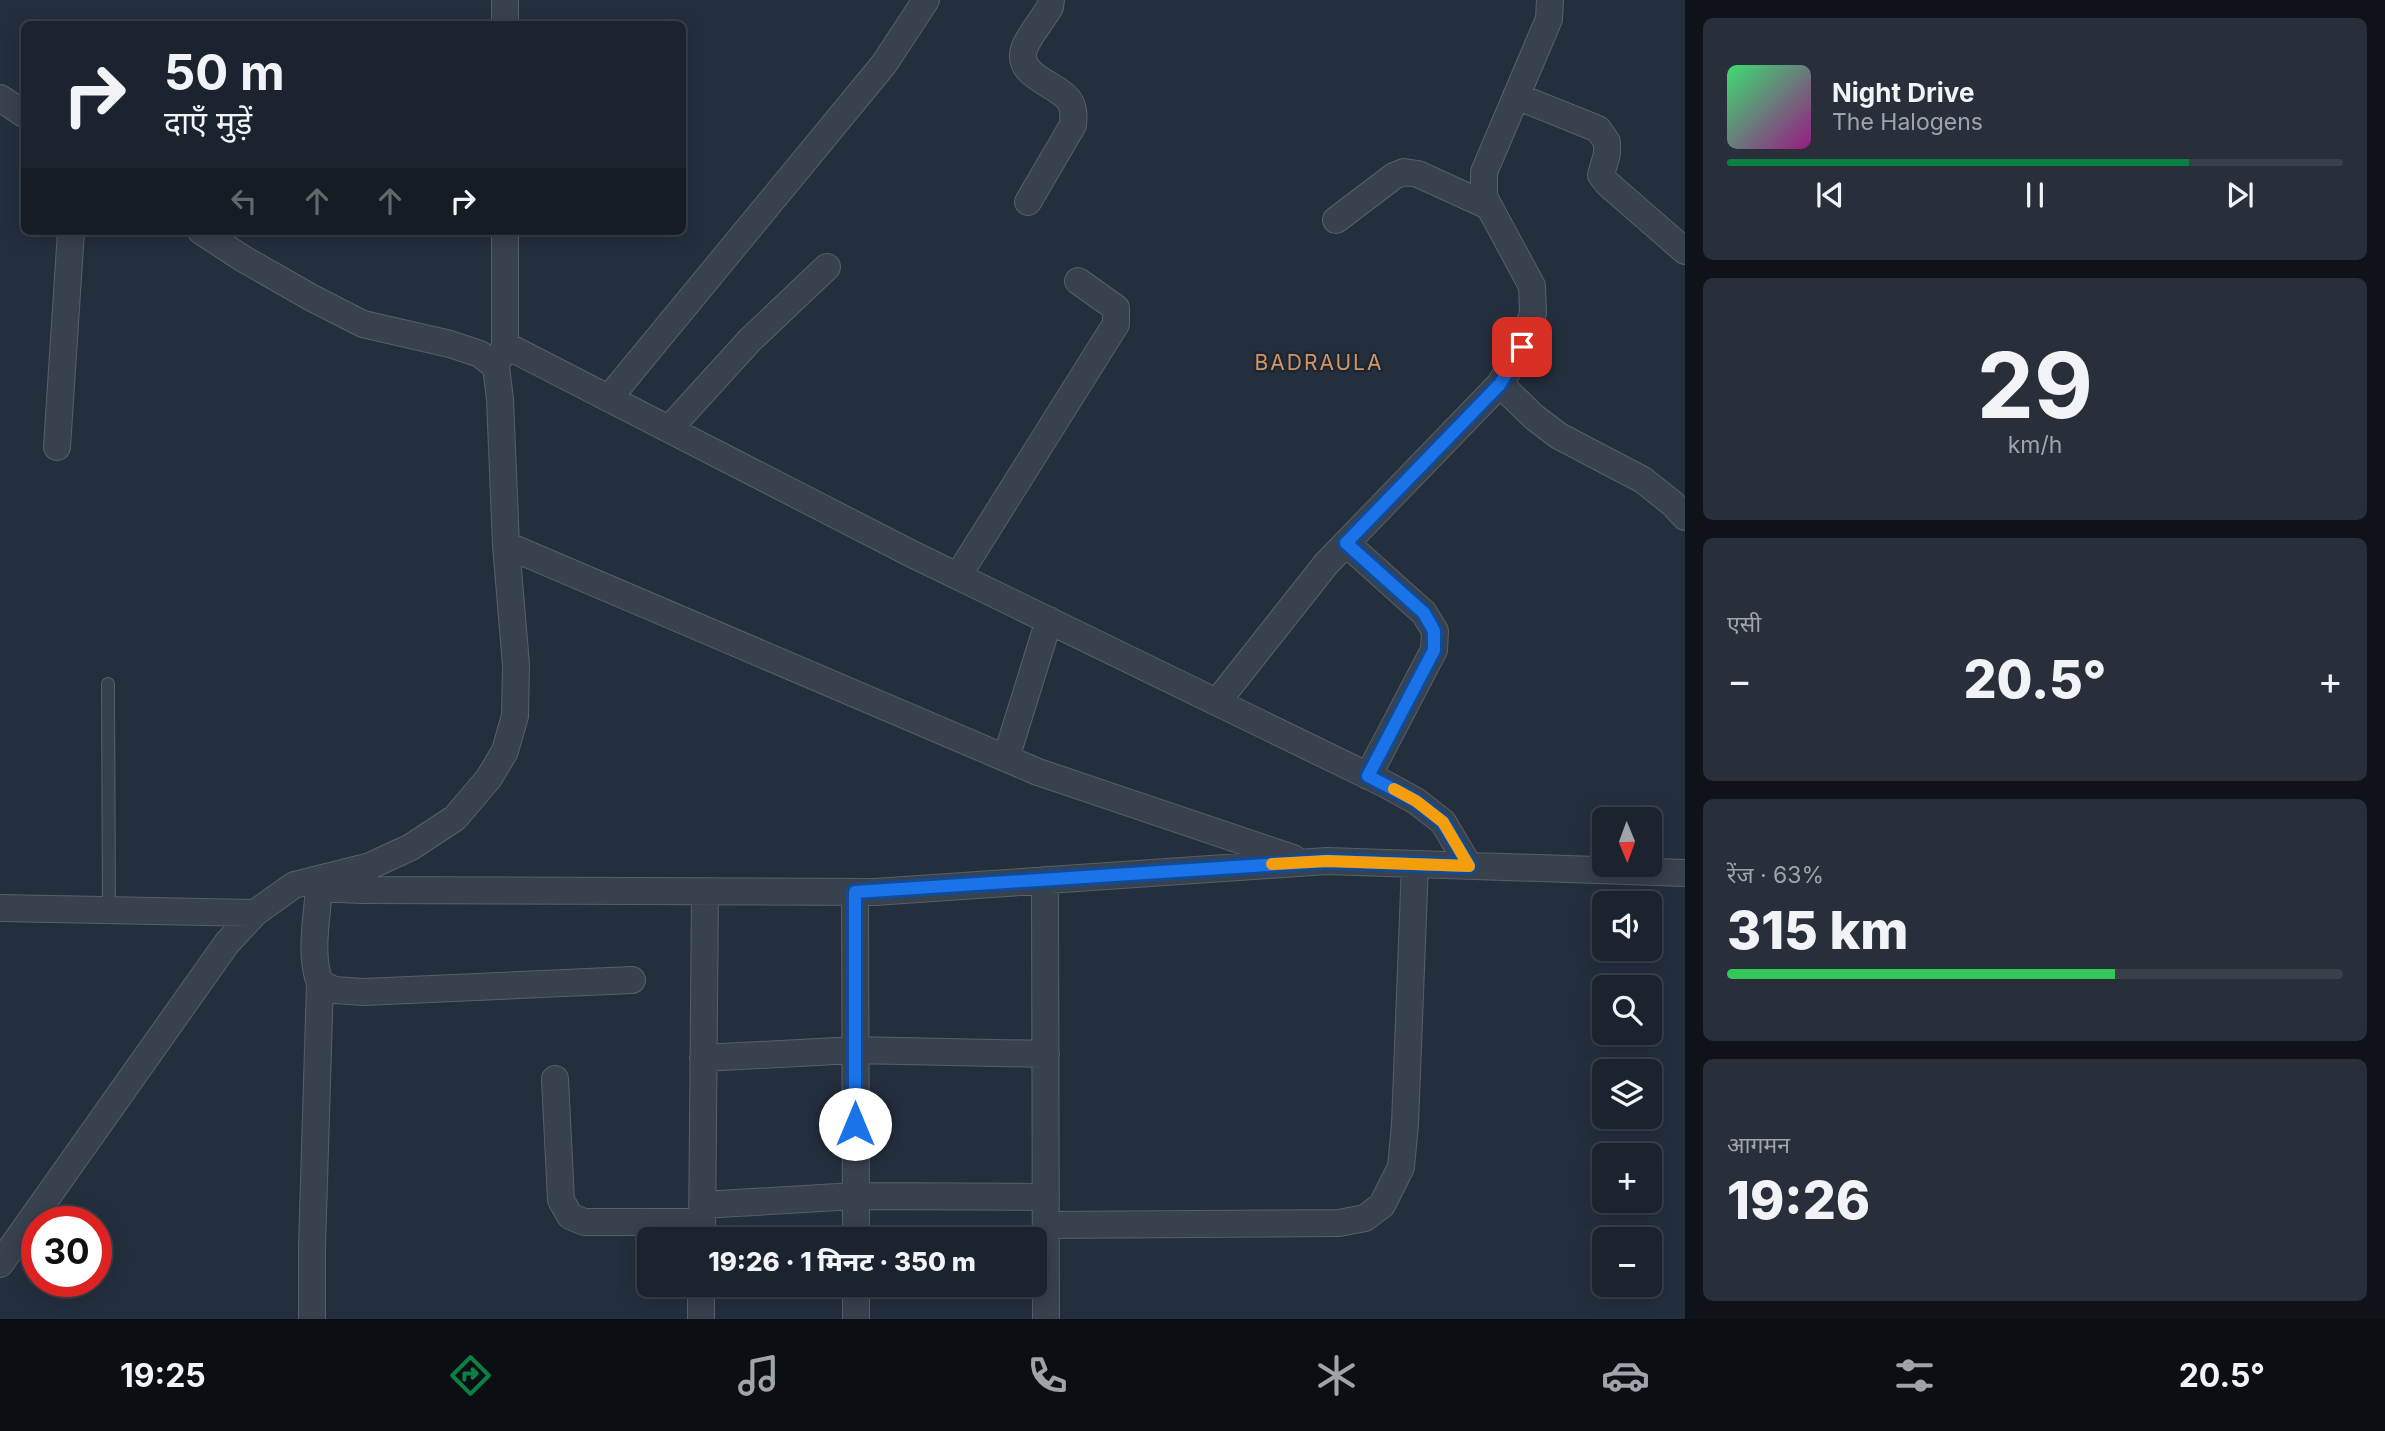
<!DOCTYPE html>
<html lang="hi">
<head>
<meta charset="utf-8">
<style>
	:root { --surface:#1b232e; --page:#282f3a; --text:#f1f3f6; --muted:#a0a4aa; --line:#39404a; --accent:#0b8043 }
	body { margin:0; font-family:Inter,"Noto Sans Devanagari",sans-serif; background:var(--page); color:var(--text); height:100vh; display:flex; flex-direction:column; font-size:26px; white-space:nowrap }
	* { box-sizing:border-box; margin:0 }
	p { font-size:23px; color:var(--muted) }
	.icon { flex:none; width:38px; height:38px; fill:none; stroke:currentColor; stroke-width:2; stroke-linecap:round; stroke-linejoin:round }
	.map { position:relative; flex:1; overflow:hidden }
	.details { display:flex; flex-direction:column; gap:18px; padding:18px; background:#0f1319; width:700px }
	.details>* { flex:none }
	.banner { position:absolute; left:21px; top:21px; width:665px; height:214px; border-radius:10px; box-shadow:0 4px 18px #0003,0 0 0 2px var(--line); background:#1b232e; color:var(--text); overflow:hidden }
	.needle { width:46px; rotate:179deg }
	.tools { position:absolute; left:1592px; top:807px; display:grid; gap:14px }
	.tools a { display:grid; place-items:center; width:70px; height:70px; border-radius:10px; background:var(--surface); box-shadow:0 4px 18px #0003,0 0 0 2px var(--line); font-size:35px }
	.speed { position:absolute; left:21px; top:1206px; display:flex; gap:14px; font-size:35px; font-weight:700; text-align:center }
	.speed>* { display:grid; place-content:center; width:91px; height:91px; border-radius:50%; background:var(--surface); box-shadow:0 4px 18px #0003,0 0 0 2px var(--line); line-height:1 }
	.speed .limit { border:10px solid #d22; background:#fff; color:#111 }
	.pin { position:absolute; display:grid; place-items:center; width:60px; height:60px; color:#fff; margin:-30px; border-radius:14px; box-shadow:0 4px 10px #0006 }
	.me { position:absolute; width:77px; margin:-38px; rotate:0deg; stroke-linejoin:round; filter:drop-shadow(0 0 5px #0008) }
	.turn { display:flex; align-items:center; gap:24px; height:147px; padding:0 28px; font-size:32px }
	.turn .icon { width:91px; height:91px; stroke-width:2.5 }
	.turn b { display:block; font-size:49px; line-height:60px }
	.lanes { display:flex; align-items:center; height:66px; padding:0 28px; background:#0003; justify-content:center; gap:35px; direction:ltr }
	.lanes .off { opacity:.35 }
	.big { font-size:52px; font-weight:800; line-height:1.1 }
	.details .widget { flex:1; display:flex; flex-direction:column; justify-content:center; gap:10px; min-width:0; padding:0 24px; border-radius:10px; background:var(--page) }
	.details .dial { align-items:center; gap:0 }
	.dial b { font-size:91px; line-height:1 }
	.song { display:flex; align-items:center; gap:21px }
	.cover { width:84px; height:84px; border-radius:10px; background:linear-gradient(135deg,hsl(140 70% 55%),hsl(310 70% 35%)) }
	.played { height:7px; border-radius:4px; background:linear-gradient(90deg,var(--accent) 75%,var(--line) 75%) }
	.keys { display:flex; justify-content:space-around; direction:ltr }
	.heat { display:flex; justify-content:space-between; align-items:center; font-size:38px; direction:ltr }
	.charge { height:10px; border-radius:5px; background:linear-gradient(90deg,#34c759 63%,var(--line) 0) }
	.trip { position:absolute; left:637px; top:1227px; width:410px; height:70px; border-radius:10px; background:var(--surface); box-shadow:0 4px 18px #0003,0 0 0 2px var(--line); font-weight:800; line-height:70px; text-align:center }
	.dock { display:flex; height:112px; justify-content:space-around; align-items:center; background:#0b0e12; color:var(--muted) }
	.dock .icon { width:49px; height:49px }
	.dock .active { color:var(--accent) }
	.dock b { font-size:32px; color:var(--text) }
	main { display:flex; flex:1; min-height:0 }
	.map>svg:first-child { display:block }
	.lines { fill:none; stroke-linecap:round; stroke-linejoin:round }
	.service-casing { stroke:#565f6c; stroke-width:14 }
	.minor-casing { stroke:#565f6c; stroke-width:28 }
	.service { stroke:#38414e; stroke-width:12 }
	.minor { stroke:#38414e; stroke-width:26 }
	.route-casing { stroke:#114b97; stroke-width:18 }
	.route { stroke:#1a73e8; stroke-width:12 }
	.slow { stroke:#f59e0b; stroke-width:12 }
	.labels { text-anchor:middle; stroke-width:5; stroke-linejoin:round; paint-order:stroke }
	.quarter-label { font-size:21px; letter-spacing:2px; fill:#d59563; stroke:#1d2633 }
</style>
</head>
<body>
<main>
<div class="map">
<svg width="1685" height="1319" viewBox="0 0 1685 1319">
	<rect width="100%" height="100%" fill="#242f3e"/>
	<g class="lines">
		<!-- service casing -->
		<g class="service-casing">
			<path id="service" d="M108 684 109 912"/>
		</g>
		<!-- minor casing -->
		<g class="minor-casing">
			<path id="minor" d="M505 0V24
				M1516 96 1598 129 1607 142V154L1601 175 1608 184 1685 251
				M0 98 24 114
				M1028 202 1073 125C1074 115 1074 106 1068 99 1055 83 1016 76 1024 49 1028 37 1043 19 1050 7L1051 0
				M1336 220 1394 176 1404 172 1418 174 1488 206
				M505 345 912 554 1385 784 1416 801 1443 822 1469 866
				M499 359 505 345V231
				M1500 384 1534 417 1559 436 1643 480 1673 504 1685 517
				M609 398 884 64 926 0
				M669 429 749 341 827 267
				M57 447 71 231
				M1346 543 1424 613 1435 631 1434 650 1368 776
				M506 545 1038 772 1293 858
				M958 576 1116 324V308L1078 281
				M1217 702 1326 564 1500 384 1522 347 1533 313 1532 286 1484 197V172L1549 19 1550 0
				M1006 758 1049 620
				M1045 880 1046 1319
				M316 888 362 890 875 892 1327 861 1685 873
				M319 888C317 919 309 954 320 983L334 990 364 992 632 980
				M855 892 856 1239
				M0 908 255 913
				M703 1058 855 1050 1046 1054
				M555 1079 561 1200 570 1216 584 1222H702
				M702 1205 855 1196 1046 1197
				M1046 1225 1339 1223 1365 1218 1382 1205 1401 1167 1405 1124 1415 864
				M702 1239 705 892
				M0 1264 227 943 255 913 294 885 370 866 411 847 455 818 489 778 505 751 515 716 516 665 506 545 500 399 496 367 480 354 450 344 363 324 312 298 242 258 201 231
				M856 1284V1319
				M312 1319V1247L320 983
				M701 1319V1284"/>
		</g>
		<!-- service -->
		<use href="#service" class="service"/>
		<!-- minor -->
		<use href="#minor" class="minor"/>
	</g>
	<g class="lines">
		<!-- route casing -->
		<g class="route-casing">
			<path id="route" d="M855 1124V892L1327 861 1469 866 1443 822 1416 801 1368 776 1434 650V631L1424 613 1346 543 1500 384 1522 347"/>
		</g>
		<!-- route -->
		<use href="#route" class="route"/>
		<!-- slow -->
		<path class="slow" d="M1272 864 1327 861 1469 866 1443 822 1416 801 1394 789"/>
	</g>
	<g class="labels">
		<!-- quarter labels -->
		<g class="quarter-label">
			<text x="1319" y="370">BADRAULA</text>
		</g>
	</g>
</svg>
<div class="tools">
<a><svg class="needle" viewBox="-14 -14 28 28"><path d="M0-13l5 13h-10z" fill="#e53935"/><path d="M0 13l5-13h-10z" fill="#a0a4aa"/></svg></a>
<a><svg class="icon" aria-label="sound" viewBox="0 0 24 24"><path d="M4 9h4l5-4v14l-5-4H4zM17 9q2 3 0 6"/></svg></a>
<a><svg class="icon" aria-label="search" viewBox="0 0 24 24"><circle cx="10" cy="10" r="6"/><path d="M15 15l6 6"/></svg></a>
<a><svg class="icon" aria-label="layers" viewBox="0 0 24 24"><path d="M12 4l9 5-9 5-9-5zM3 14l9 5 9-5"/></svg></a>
<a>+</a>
<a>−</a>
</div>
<div class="speed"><div class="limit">30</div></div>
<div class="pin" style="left:1522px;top:347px;background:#d93025"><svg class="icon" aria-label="arrive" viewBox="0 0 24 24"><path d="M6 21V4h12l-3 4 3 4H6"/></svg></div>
<svg class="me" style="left:855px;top:1124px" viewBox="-20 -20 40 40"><circle r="19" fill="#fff"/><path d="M0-13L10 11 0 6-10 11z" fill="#1a73e8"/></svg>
<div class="trip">19:26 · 1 मिनट · 350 m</div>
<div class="banner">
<div class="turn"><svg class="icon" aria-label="right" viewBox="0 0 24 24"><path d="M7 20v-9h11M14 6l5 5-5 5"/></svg><div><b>50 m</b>दाएँ मुड़ें</div></div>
<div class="lanes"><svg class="icon off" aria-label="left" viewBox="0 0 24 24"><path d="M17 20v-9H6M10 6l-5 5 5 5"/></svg><svg class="icon off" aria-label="ahead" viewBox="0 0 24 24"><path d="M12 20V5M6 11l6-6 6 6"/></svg><svg class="icon off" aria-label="ahead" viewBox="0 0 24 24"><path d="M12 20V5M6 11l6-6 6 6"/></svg><svg class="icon" aria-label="right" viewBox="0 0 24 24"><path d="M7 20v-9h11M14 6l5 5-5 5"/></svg></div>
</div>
</div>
<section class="details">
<div class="widget">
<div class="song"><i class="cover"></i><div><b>Night Drive</b><p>The Halogens</p></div></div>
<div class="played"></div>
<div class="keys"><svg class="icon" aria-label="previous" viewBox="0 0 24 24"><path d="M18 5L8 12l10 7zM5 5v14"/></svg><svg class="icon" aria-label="pause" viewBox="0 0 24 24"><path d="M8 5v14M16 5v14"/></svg><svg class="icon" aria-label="next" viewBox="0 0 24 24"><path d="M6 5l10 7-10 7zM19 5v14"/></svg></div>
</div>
<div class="widget dial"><b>29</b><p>km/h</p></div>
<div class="widget"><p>एसी</p>
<div class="heat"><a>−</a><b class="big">20.5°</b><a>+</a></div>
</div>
<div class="widget"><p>रेंज · 63%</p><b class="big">315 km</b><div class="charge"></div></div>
<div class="widget"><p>आगमन</p><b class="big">19:26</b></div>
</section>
</main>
<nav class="dock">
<b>19:25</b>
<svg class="icon active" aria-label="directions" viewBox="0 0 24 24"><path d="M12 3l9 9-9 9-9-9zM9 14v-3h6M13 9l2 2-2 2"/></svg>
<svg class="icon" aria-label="music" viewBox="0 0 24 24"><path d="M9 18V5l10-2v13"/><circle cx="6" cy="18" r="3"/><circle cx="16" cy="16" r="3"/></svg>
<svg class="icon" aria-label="phone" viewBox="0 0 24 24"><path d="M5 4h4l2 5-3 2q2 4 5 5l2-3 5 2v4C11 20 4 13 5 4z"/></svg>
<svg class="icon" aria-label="climate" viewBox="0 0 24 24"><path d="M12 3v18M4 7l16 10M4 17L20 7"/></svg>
<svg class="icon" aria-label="car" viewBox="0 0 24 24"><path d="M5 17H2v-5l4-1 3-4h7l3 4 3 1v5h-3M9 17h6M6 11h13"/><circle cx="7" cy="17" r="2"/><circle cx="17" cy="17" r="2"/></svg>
<svg class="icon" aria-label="filters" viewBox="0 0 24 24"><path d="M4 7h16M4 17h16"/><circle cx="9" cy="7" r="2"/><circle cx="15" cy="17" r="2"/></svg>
<b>20.5°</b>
</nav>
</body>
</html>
